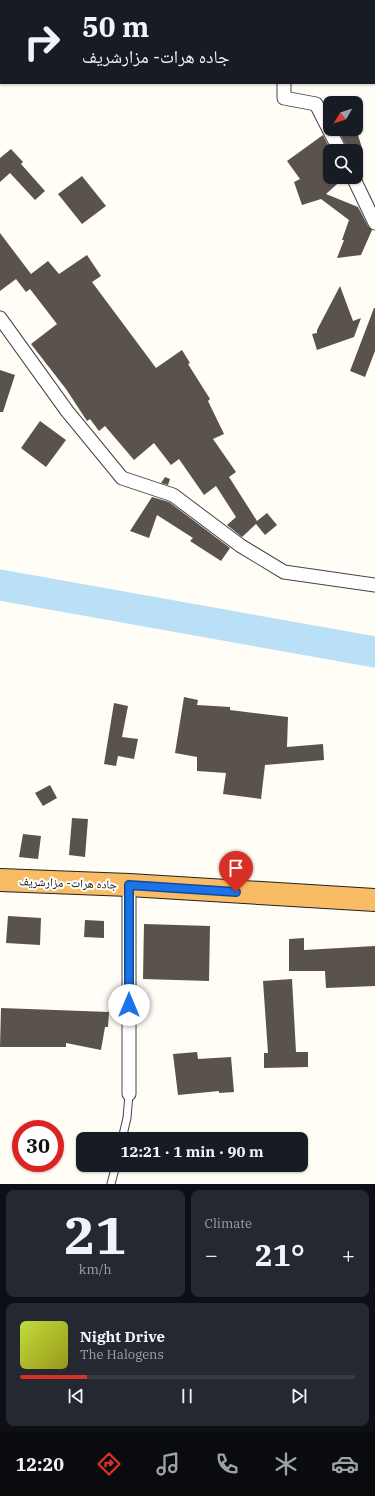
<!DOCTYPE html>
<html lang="en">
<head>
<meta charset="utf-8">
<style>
	:root { --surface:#171b24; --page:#242831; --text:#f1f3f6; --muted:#9ea1a6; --line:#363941; --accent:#d93025 }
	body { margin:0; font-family:"IBM Plex Serif","Noto Naskh Arabic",serif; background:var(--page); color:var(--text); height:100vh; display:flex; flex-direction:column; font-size:15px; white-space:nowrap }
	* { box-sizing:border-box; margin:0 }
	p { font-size:13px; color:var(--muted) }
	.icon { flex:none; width:22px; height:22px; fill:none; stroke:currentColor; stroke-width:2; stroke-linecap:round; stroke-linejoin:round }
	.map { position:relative; height:1184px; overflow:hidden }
	.sheet { display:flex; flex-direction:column; gap:6px; padding:6px; background:#0d0f14; flex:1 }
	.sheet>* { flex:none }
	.guide { position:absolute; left:0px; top:0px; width:375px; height:84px; box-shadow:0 1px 3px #0004; background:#171b24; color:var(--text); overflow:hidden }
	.needle { width:26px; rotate:231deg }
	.fabs { position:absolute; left:323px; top:96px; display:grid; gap:8px }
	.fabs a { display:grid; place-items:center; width:40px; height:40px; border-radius:8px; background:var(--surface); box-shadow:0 1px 3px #0004; font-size:20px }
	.speed { position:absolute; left:12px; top:1120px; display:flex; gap:8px; font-size:20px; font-weight:700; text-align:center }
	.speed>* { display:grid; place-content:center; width:52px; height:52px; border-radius:50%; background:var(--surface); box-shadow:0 1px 3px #0004; line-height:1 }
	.speed .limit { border:6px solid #d22; background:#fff; color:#111 }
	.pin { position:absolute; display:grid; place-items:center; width:34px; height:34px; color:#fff; margin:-41px -17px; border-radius:50% 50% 50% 0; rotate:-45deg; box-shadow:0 0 4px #0007 }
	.pin .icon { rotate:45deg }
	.me { position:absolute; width:44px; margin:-22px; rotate:0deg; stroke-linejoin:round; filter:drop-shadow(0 0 3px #0008) }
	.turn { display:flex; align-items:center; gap:14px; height:84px; padding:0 16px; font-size:18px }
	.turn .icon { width:52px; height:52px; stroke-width:2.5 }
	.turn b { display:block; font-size:28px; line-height:34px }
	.big { font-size:30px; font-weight:800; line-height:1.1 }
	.sheet .widget { flex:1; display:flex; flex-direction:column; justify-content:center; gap:6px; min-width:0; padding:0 14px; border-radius:8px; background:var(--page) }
	.sheet .dial { align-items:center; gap:0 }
	.dial b { font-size:52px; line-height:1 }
	.song { display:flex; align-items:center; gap:12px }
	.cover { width:48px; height:48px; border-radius:6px; background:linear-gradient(135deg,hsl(70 70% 55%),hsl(60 70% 35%)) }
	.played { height:4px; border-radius:2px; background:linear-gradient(90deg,var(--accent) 20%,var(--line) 20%) }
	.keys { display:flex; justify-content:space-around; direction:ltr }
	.heat { display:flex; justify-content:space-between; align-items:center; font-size:22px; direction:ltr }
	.sheet .tiles { flex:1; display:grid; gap:6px; grid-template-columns:1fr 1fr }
	.widget:last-child { grid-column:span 2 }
	.trip { position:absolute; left:76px; top:1132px; width:232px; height:40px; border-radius:8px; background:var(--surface); box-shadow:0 1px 3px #0004; font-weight:800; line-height:40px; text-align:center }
	.dock { display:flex; height:64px; justify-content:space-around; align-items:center; background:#090b0e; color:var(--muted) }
	.dock .icon { width:28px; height:28px }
	.dock .selected { color:var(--accent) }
	.dock b { font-size:18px; color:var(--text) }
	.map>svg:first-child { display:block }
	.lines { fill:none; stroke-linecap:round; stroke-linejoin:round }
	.river { stroke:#b9e0f7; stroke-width:31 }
	.building { fill:#5a524d }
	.service-casing { stroke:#444; stroke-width:9 }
	.minor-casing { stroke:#444; stroke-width:15 }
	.trunk-casing { stroke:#222; stroke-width:24 }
	.service { stroke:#fff; stroke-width:7 }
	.minor { stroke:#fff; stroke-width:13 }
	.trunk { stroke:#f7bc64; stroke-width:22 }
	.route-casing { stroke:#114b97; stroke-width:10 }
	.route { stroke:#1a73e8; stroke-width:7 }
	.labels { text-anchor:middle; stroke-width:4; stroke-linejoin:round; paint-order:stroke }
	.street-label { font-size:12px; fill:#111; stroke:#fff }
</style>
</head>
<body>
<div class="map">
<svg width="375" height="1184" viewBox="0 0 375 1184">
	<rect width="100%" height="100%" fill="#fffdf5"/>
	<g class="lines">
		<!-- river -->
		<path class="river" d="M0 585 375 652"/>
	</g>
	<!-- building -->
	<path class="building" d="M338 129H356L363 151H348Z
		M323 135 331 151 330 177H345L326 194 358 207 368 226 372 230 361 255 337 258 344 240H342L349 220 321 199 302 205 294 182 300 179 287 161Z
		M11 149 23 162 21 164 45 191 35 200 10 173 0 182V158Z
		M82 176 106 206 82 224 58 194Z
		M0 233 31 274 48 261 59 274 87 255 101 276 92 282 156 368 182 350 190 363 188 364 210 399 208 401 224 434 213 439 236 472 229 477 257 521 267 513 277 525 265 535 256 524 242 537 227 525 236 517 216 486 204 495 179 459 171 465 154 443 134 460 105 426 99 431 90 419 87 421 66 389 31 344 57 324 30 289 26 292 16 279 0 291Z
		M340 286 353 321 361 318 354 337 317 350 312 334 317 333V330Z
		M374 308H375V351L365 377 350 371Z
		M0 370 15 375 3 412H0Z
		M40 421 66 440 46 467 21 448Z
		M165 477 170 479 168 485 161 483Z
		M152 497 169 502 230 548 221 561 190 541 193 538 157 515 149 538 130 531Z
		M184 697 198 700 197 705 230 707V710L288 717 287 747 323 744 324 760 265 765 261 799 223 794 226 773 197 771V757L175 753Z
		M114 703 128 706 122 737 138 739 134 759 118 756 116 766 104 764Z
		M50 785 57 798 43 806 35 793Z
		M72 818 88 819 85 857 69 855Z
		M23 834 41 836 38 859 19 857Z
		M8 916 41 918 40 945 6 943Z
		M85 920 104 921V938L84 937Z
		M144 924 210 926 209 981 143 979Z
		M304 938V950L375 946V986L326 988 325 971H289V939Z
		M292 979 296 1052H308V1067L264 1068V1053H268L263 981Z
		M1 1008 109 1012 108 1027H105L101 1050 66 1043V1047H0Z
		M197 1052 198 1059 231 1057 234 1092 219 1093V1091L178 1095 173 1054Z"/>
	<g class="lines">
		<!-- service casing -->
		<g class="service-casing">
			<path id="service" d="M122 1139 127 1118 129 1094
				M111 1184 116 1165"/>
		</g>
		<!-- minor casing -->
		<g class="minor-casing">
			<path id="minor" d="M243 1V0
				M284 83V98L316 104 340 151
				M353 177 375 223
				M0 318 67 411 122 478 173 495 241 546 284 572 375 585
				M129 885V1094"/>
		</g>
		<!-- trunk casing -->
		<g class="trunk-casing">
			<path id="trunk" d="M0 880 129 885 375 900"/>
		</g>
		<!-- service -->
		<use href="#service" class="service"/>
		<!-- minor -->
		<use href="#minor" class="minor"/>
		<!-- trunk -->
		<use href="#trunk" class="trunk"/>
	</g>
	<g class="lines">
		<!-- route casing -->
		<g class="route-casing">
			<path id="route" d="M129 1005V885L236 892"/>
		</g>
		<!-- route -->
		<use href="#route" class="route"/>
	</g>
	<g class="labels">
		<!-- street labels -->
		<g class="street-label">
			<text transform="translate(68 883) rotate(2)" y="4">جاده هرات- مزارشریف</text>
		</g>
	</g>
</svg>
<div class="fabs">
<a><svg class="needle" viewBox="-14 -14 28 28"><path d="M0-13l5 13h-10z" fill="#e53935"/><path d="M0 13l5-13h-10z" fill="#9ea1a6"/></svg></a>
<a><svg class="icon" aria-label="search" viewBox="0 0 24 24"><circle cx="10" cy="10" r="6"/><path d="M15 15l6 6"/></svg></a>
</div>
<div class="speed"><div class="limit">30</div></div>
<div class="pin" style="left:236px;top:892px;background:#d93025"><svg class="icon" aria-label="arrive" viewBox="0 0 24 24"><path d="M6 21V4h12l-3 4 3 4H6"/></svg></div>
<svg class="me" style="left:129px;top:1005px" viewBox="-20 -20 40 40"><circle r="19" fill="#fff"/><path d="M0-13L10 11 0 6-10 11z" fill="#1a73e8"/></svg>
<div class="trip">12:21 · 1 min · 90 m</div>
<div class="guide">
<div class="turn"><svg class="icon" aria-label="right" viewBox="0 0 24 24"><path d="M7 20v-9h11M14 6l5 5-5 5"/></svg><div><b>50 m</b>جاده هرات- مزارشریف</div></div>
</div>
</div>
<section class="sheet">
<div class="tiles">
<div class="widget dial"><b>21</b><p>km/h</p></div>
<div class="widget"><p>Climate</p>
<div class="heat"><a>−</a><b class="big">21°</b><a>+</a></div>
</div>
<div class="widget">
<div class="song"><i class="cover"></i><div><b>Night Drive</b><p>The Halogens</p></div></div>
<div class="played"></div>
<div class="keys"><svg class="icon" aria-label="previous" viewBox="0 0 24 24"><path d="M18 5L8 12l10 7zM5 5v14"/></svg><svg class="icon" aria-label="pause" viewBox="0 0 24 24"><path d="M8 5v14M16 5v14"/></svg><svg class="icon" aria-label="next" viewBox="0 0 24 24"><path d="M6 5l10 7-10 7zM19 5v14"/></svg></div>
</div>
</div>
</section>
<nav class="dock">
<b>12:20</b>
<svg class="icon selected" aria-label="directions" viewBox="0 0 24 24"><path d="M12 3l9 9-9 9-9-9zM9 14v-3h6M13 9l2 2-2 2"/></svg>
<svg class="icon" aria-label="music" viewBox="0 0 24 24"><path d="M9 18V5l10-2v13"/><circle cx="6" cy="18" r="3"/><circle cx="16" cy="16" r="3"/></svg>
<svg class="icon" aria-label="phone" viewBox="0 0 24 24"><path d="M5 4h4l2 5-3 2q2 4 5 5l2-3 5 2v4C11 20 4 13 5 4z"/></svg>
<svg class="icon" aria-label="climate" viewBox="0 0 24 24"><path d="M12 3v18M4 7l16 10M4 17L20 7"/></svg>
<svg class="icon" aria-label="car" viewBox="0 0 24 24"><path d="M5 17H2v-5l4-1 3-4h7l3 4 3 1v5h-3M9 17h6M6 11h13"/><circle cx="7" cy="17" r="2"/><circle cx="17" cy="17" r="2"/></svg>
</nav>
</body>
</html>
